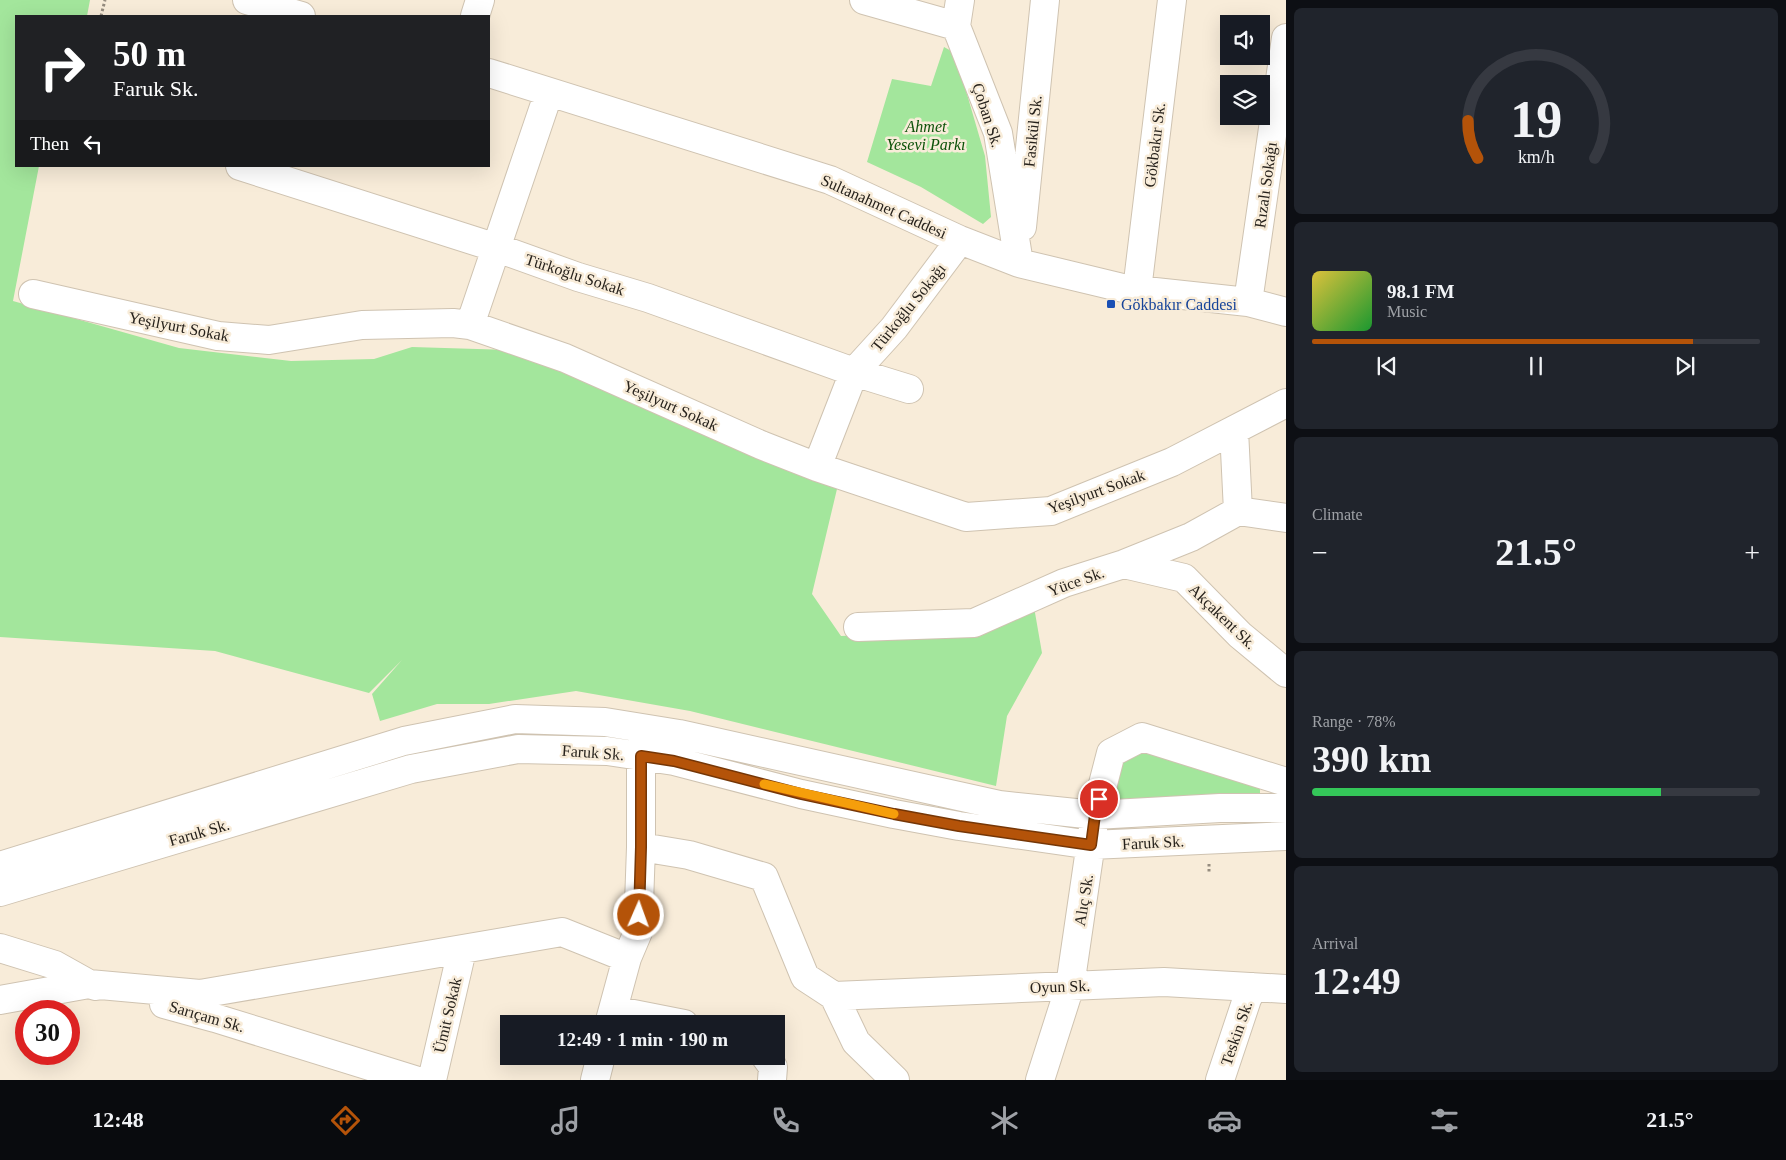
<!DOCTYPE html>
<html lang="en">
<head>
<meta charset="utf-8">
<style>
	:root { --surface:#171b24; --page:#20242c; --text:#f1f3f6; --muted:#9ea1a6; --line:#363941; --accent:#b45309 }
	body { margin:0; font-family:"Times New Roman",serif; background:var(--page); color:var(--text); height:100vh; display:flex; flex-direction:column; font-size:19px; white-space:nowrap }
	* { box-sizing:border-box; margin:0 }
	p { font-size:16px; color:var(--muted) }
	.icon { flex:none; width:28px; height:28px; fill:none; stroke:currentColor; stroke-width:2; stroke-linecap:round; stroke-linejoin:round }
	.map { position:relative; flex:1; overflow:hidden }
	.sheet { display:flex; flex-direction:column; gap:8px; padding:8px; background:#0d0f14; width:500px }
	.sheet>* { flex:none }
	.top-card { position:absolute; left:15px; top:15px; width:475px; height:152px; border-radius:0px; box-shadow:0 5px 20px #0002; background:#202124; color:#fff; overflow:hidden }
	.fabs { position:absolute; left:1220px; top:15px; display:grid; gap:10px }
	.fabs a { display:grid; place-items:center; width:50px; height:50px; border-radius:0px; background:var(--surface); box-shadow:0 5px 20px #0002; font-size:25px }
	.speed { position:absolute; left:15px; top:1000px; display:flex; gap:10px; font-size:25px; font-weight:700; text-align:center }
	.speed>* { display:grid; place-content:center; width:65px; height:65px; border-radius:50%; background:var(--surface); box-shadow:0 5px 20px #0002; line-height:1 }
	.speed .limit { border:8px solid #d22; background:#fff; color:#111 }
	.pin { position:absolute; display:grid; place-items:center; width:42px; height:42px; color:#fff; margin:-21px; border:2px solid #fff; border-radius:50%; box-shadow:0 1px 5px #0007 }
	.me { position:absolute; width:55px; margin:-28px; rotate:2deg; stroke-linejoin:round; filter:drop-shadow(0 0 4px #0008) }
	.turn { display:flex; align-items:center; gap:18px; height:105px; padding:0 15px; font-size:22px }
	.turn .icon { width:65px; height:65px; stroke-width:2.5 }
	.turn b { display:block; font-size:35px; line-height:42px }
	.then { display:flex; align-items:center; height:48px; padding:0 15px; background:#0003; gap:10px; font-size:19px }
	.big { font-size:38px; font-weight:700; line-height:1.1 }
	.sheet .widget { flex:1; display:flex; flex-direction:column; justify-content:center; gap:8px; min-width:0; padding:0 18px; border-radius:8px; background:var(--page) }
	.sheet .dial { align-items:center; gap:0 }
	.dial svg { height:130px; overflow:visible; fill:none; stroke:var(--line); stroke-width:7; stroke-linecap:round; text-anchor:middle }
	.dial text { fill:var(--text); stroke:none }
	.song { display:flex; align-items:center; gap:15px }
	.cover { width:60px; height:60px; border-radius:8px; background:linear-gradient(135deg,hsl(50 70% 55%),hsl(130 70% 35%)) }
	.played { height:5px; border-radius:2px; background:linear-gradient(90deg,var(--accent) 85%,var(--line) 85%) }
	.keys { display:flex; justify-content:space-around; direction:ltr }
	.heat { display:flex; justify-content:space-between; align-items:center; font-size:28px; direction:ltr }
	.charge { height:8px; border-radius:4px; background:linear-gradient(90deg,#34c759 78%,var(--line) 0) }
	.trip { position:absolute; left:500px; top:1015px; width:285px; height:50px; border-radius:0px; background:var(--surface); box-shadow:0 5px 20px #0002; font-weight:700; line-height:50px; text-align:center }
	.tabs { display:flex; height:80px; justify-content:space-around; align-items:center; background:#090b0e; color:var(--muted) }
	.tabs .icon { width:35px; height:35px }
	.tabs .active { color:var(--accent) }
	.tabs b { font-size:22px; color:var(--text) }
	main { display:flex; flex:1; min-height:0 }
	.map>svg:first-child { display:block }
	.green { fill:#a3e69c }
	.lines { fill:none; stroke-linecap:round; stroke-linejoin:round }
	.minor-casing { stroke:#cfc3b1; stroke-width:30 }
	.path { stroke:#958c7f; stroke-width:3; stroke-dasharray:2.5 2.5; stroke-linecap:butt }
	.minor { stroke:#fff; stroke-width:28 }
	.route-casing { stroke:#753606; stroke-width:12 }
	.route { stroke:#b45309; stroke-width:9 }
	.slow { stroke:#f59e0b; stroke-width:9 }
	.transit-dot { fill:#1a4fb4; stroke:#f8ecd9; stroke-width:2 }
	.labels { text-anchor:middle; stroke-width:5; stroke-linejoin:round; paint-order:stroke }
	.street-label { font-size:16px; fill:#27221c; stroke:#f8ecd9 }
	.park-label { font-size:16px; font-style:italic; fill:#0d5209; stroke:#f8ecd9 }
	.transit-label { font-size:16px; fill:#164399; stroke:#f8ecd9; text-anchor:start }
</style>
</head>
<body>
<main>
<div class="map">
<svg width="1286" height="1080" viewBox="0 0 1286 1080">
	<rect width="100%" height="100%" fill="#f8ecd9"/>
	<!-- green -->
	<path class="green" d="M0 0H90L87 16H16V166H39L13 301 179 348 291 361 374 359 412 347 511 350 559 365 837 489 812 594 841 636 966 631 1034 607 1042 653 1007 716 996 786 690 711 576 691 489 704H437L380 721 372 694 402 660 369 693 215 651 0 637Z
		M944 47 955 53 985 156 991 217 983 224 921 187 867 162 892 79 931 86Z
		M1141 745 1260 783V797L1108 801 1118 758Z"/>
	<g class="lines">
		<!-- minor casing -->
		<g class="minor-casing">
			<path id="minor" d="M247 0 301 16
				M864 0 956 26
				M960 0 956 26 998 133 1019 263
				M475 16 480 0
				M489 73 830 180 960 240 1019 263 1127 289 1248 302 1286 312
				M240 166 497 248 578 277 648 298 854 372 909 389
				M1022 227 1045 0
				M1137 290 1172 0
				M33 294 218 336 269 340 362 325 453 323 470 325 565 358 761 445 817 467 966 517 1051 511 1172 462 1286 403
				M1248 302 1286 38
				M470 325 549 92
				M1234 430 1238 511
				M817 467 854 372 894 328 960 240
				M1124 564 1184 578 1240 635 1286 673
				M858 627 974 623 1064 583 1124 564 1191 537 1238 511 1286 518
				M641 847 689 855 764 877 805 977 834 996
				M0 866 404 741 515 719 605 722 679 734 999 805 1095 815 1220 808H1286
				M0 892 411 769 518 749 607 751 674 761 801 794 894 814 959 826 1091 845 1286 836
				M0 948 55 965 89 984 96 986
				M834 996 1164 982 1286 989
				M834 996 856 1042 895 1080
				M0 1000 89 984 200 994 562 932 627 958
				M164 1004 215 1018 415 1080
				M613 1010 684 1024
				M609 1024 627 958 638 932 641 847V756L643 739
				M765 1056 773 1067 772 1080
				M432 1080 462 950
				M595 1080 601 1056
				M1040 1080 1070 986 1095 815 1111 753 1142 737 1286 782
				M1220 1080 1247 999 1253 987"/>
		</g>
		<!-- path -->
		<path class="path" d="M101 16 105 0
			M1209 864V873"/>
		<!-- minor -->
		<use href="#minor" class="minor"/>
	</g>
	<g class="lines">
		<!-- route casing -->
		<g class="route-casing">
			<path id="route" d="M639 915 641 847V756L674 761 801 794 894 814 959 826 1091 845 1095 815 1099 799"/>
		</g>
		<!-- route -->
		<use href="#route" class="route"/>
		<!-- slow -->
		<path class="slow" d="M764 784 894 814"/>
	</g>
	<!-- markers -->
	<rect class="transit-dot" x="1106" y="299" width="10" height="10" rx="2.5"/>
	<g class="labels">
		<!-- street labels -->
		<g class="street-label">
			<text transform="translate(988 115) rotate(72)" y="6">Çoban Sk.</text>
			<text transform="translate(1032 131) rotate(-84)" y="6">Fasikül Sk.</text>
			<text transform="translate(1154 145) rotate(-83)" y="6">Gökbakır Sk.</text>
			<text transform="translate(1265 185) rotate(-82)" y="6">Rızalı Sokağı</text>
			<text transform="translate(884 206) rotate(24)" y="6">Sultanahmet Caddesi</text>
			<text transform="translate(575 274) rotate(18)" y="6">Türkoğlu Sokak</text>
			<text transform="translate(908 307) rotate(-51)" y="6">Türkoğlu Sokağı</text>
			<text transform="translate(179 326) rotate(11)" y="6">Yeşilyurt Sokak</text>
			<text transform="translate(671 405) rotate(24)" y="6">Yeşilyurt Sokak</text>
			<text transform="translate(1096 491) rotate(-20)" y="6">Yeşilyurt Sokak</text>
			<text transform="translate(1076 581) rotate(-20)" y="6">Yüce Sk.</text>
			<text transform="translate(1223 616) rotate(44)" y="6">Akçakent Sk.</text>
			<text transform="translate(593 752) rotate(4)" y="6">Faruk Sk.</text>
			<text transform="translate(199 832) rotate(-16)" y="6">Faruk Sk.</text>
			<text transform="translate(1153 842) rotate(-3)" y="6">Faruk Sk.</text>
			<text transform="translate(1083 900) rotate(-81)" y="6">Alıç Sk.</text>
			<text transform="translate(1060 986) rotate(-2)" y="6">Oyun Sk.</text>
			<text transform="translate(447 1015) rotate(-77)" y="6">Ümit Sokak</text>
			<text transform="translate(207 1016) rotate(16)" y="6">Sarıçam Sk.</text>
			<text transform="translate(1236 1033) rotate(-71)" y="6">Teskin Sk.</text>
		</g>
		<!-- park labels -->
		<g class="park-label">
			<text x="926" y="132">Ahmet<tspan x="926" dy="18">Yesevi Parkı</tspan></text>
		</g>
		<!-- transit labels -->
		<g class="transit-label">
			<text x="1121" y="310">Gökbakır Caddesi</text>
		</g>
	</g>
</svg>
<div class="fabs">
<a><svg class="icon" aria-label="sound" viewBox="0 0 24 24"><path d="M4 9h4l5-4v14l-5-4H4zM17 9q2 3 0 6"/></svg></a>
<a><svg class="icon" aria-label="layers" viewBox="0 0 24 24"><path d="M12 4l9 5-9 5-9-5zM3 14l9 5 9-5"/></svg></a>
</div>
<div class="speed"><div class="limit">30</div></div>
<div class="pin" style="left:1099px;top:799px;background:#d93025"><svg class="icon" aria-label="arrive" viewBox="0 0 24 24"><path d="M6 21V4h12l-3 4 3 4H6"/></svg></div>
<svg class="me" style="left:639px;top:915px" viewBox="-20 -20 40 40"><circle r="17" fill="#b45309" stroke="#fff" stroke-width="3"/><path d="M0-11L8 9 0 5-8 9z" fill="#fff"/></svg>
<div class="trip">12:49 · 1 min · 190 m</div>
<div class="top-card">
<div class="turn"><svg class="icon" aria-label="right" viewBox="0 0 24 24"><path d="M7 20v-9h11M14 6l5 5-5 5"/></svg><div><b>50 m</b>Faruk Sk.</div></div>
<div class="then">Then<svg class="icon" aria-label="left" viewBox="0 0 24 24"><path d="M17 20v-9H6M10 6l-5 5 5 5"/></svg></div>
</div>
</div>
<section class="sheet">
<div class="widget dial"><svg viewBox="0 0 100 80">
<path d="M14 69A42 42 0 1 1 86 69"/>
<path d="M14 69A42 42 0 0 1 8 46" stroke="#b45309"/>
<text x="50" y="56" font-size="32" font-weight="700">19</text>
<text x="50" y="72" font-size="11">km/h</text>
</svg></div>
<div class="widget">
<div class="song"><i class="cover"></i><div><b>98.1 FM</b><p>Music</p></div></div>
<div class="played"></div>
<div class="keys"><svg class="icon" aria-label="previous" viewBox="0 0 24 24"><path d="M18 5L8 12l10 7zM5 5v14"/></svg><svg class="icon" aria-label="pause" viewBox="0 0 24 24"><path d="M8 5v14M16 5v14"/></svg><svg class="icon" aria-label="next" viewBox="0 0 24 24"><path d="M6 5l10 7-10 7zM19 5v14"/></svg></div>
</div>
<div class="widget"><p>Climate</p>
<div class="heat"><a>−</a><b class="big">21.5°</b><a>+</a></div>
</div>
<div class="widget"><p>Range · 78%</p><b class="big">390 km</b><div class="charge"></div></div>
<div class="widget"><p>Arrival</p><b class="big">12:49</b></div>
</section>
</main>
<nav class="tabs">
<b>12:48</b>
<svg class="icon active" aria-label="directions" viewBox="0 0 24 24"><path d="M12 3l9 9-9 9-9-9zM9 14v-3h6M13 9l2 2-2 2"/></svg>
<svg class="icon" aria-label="music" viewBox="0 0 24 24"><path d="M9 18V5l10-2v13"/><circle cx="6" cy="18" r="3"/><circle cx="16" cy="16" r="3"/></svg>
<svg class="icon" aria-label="phone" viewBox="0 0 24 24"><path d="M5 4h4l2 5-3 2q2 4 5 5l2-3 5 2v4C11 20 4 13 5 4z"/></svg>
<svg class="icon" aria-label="climate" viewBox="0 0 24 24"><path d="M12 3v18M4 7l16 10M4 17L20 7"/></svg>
<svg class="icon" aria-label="car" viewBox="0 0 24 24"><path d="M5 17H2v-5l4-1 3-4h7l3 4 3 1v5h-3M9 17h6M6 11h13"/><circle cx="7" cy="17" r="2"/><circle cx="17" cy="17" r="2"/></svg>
<svg class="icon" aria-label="filters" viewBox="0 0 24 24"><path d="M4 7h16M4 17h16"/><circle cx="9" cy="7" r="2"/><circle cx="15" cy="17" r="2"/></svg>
<b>21.5°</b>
</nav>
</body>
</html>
